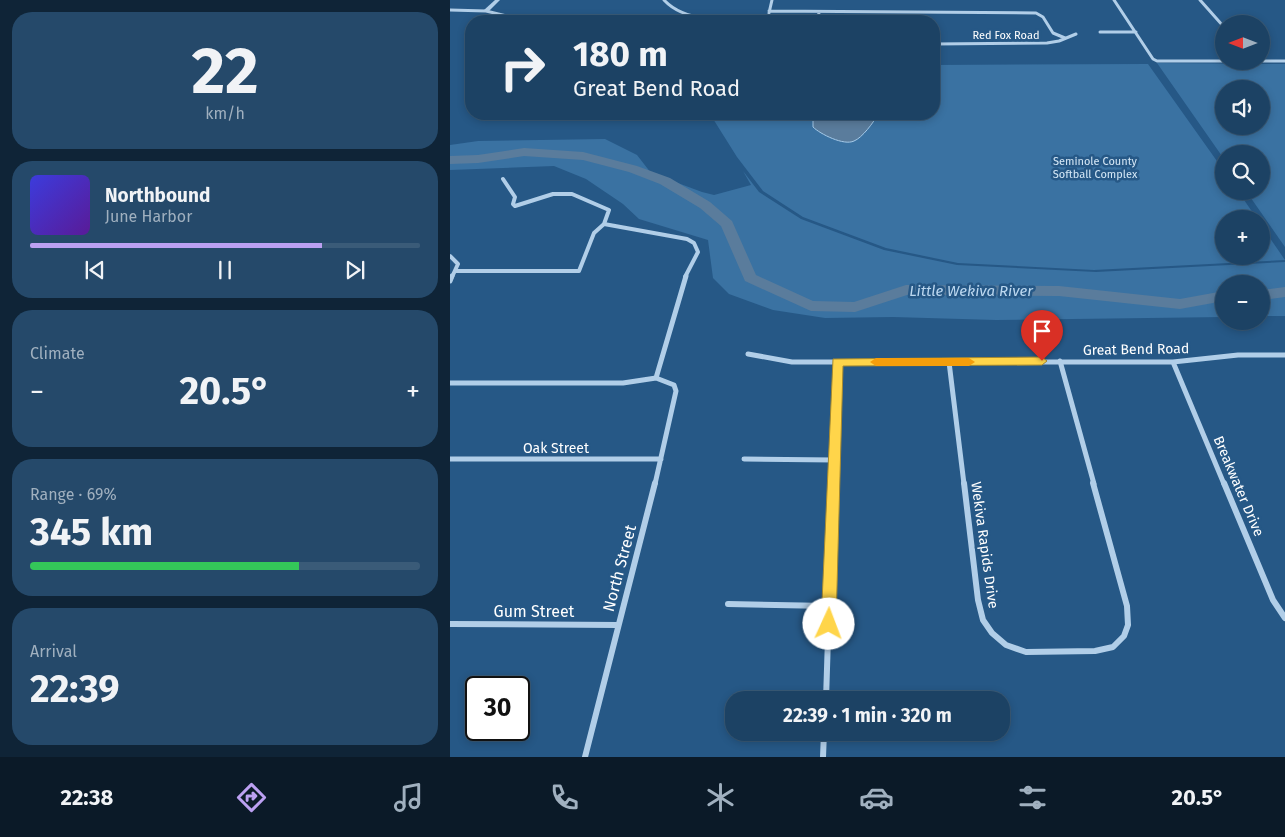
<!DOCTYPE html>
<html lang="en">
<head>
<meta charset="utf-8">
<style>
	:root { --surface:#1c4264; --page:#25496a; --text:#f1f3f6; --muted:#a0b0bf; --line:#3a5b78; --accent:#bca0f2 }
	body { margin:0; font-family:"Fira Sans",sans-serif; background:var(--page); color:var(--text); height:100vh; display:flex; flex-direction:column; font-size:19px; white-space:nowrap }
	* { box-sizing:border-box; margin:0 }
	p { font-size:16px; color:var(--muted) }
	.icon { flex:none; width:28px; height:28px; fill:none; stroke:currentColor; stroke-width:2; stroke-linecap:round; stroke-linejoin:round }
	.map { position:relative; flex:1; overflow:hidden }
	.panel { display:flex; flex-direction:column; gap:12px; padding:12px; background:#0f2437; width:450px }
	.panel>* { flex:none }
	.hud { position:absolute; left:15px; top:15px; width:475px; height:105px; border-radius:20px; box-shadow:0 2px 8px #0003,0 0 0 1px var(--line); background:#1c4264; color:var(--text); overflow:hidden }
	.needle { width:32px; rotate:270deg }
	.fabs { position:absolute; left:765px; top:15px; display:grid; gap:10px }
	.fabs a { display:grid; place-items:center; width:55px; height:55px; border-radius:50%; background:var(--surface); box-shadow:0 2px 8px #0003,0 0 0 1px var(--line); font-size:25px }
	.speed { position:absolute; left:15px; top:676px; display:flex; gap:10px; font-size:25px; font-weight:700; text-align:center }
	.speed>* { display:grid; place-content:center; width:65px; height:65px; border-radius:50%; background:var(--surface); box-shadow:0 2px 8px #0003,0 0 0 1px var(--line); line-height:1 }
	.speed .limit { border:2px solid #111; border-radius:8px; background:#fff; color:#111 }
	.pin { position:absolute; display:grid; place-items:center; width:42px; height:42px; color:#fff; margin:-51px -21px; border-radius:50% 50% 50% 0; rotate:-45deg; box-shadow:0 0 5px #0007 }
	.pin .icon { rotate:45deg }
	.me { position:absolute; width:55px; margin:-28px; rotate:2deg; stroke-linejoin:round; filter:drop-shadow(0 0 4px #0008) }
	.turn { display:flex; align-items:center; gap:18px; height:105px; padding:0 25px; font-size:22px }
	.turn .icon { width:65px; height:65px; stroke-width:2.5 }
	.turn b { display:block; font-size:35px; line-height:42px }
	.big { font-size:38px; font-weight:700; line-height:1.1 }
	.panel .widget { flex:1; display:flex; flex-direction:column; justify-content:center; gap:8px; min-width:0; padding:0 18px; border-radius:20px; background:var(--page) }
	.panel .dial { align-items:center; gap:0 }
	.dial b { font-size:65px; line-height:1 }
	.song { display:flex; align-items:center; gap:15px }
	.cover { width:60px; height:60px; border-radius:8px; background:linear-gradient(135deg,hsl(240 70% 55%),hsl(270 70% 35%)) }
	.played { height:5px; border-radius:2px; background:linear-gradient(90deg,var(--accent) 75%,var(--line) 75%) }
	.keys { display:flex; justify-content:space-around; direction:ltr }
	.heat { display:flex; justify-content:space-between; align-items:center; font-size:28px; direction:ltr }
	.charge { height:8px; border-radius:4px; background:linear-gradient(90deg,#34c759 69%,var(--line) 0) }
	.trip { position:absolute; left:275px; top:691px; width:285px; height:50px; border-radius:20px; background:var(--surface); box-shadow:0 2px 8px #0003,0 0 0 1px var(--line); font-weight:700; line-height:50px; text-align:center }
	.menu { display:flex; height:80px; justify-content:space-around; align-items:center; background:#0b1a28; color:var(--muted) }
	.menu .icon { width:35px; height:35px }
	.menu .selected { color:var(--accent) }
	.menu b { font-size:22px; color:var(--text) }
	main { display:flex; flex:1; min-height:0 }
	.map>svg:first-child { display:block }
	.green { fill:#3a72a2; fill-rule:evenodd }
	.water { fill:#5a7c9c; stroke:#a5cae9 }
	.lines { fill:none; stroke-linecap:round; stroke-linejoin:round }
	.river { fill:#5a7c9c; fill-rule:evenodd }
	.minor-far3 { stroke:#b1cee8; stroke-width:3 }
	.minor-far2 { stroke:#b1cee8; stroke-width:4 }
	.minor-far1 { stroke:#b1cee8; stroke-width:5 }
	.minor { stroke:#b1cee8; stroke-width:6 }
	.tertiary { fill:#b1cee8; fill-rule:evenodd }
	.route { fill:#ffd54a; stroke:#a68a30 }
	.slow { fill:#f59e0b }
	.labels { text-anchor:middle; stroke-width:5; stroke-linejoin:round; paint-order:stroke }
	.far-street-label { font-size:11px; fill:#fff; stroke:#265886 }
	.far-park-label { font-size:11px; fill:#d4e7f6; stroke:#265886 }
	.street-label { font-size:14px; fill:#fff; stroke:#265886 }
	.water-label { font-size:15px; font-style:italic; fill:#bcd8f0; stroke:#265886 }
	.near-street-label { font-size:16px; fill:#fff; stroke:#265886 }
</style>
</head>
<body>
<main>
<section class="panel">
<div class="widget dial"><b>22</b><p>km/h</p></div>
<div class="widget">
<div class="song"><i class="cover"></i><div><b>Northbound</b><p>June Harbor</p></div></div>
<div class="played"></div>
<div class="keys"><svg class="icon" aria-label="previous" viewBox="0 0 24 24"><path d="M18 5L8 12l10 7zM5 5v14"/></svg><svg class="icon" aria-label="pause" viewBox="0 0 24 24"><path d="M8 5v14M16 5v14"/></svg><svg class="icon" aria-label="next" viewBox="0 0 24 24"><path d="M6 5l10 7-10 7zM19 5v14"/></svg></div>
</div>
<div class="widget"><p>Climate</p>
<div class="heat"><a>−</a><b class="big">20.5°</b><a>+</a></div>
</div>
<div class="widget"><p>Range · 69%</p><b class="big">345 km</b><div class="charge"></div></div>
<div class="widget"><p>Arrival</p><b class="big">22:39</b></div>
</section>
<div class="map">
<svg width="835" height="757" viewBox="0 0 835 757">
	<rect width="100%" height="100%" fill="#265886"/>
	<!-- green -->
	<path class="green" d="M707 63 835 64V247L796 191H811V154H774V159ZM774 89H811V126H774Z
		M698 64 774 171V191H788L807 219H774V256H811V225L835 260 644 270 508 263 436 248 353 217 313 191 287 157 260 114H484V65Z
		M155 139 187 155 201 173 252 192 264 195 301 185 293 171 309 192 351 219 434 250 507 265 646 272 835 262V316H811V284H774V317L546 320 443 317 375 318 323 310 279 294 263 278 258 240 189 219 173 204 136 179 104 166 0 170V145L28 141Z"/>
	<!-- water -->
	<path class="water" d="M369 114H428C424 122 412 138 404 141 394 146 370 134 363 127V120Z"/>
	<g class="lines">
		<!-- river -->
		<path class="river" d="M74 148 133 152 187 166 220 178 260 202 282 221 306 275 363 301 404 302 456 285 609 286 730 299 774 291V301L730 309 609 296 457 295 405 312 361 311 295 281 271 226 250 208 210 184 179 172 133 160 74 156 28 163 0 164V156L28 155Z
			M835 287V297L811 300V290Z"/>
		<!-- minor-far3 -->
		<path class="minor-far3" d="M214 0C238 26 286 19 318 18
			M664 0 703 59 707 61H835
			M750 0 774 27
			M0 10 36 11 78 21
			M319 11 586 13 593 17 603 33 615 38
			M319 13 322 0
			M368 21 369 12
			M650 32H686
			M484 44 597 43 609 41 626 34"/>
		<!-- minor-far2 -->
		<path class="minor-far2" d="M154 224 237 239 244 243 248 252 235 277
			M0 256 8 264 2 277
			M5 271H129L144 233 154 224 159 210 122 194H103L65 206 63 204 65 197 53 179"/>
		<!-- minor-far1 -->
		<path class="minor-far1" d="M0 281 2 276
			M298 354 342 362H723L788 355H835
			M610 361 644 484
			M499 362 514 484
			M723 362 774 484
			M0 383H173L206 378
			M0 459H211
			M294 459 384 460
			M205 484 226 391 224 385 206 378 236 276
			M383 484 387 362"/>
		<!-- minor -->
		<path class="minor" d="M514 483 528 600 533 620 542 633 556 645 576 652 645 651 663 647 674 636 678 625 677 606 643 483
			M774 483 823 600 835 618
			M278 604 379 606
			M0 624 168 625
			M376 700 383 483
			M135 757 205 483
			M373 757 374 732"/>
		<!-- tertiary -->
		<path class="tertiary" d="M45 0H50L38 12H34V10Z"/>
	</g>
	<!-- route -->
	<path class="route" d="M592 357 597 361 592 365 393 366 386 624 384 630 379 632 373 630 371 624 383 359Z"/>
	<!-- slow -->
	<path class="slow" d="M426 358H519L525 362 519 366H426L420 362Z"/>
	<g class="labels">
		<!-- far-street labels -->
		<g class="far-street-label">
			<text x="556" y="39">Red Fox Road</text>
		</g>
		<!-- far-park labels -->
		<g class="far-park-label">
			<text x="645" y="165">Seminole County<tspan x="645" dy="13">Softball Complex</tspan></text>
		</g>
		<!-- street labels -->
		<g class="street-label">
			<text transform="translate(686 349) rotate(-1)" y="5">Great Bend Road</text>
			<text x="106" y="453">Oak Street</text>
			<text transform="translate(789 486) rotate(67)" y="5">Breakwater Drive</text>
			<text transform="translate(535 545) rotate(82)" y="5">Wekiva Rapids Drive</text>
		</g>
		<!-- water labels -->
		<g class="water-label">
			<text x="521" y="296">Little Wekiva River</text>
		</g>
		<!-- near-street labels -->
		<g class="near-street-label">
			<text transform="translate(169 568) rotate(-75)" y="6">North Street</text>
			<text x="84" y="617">Gum Street</text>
		</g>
	</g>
</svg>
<div class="fabs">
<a><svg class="needle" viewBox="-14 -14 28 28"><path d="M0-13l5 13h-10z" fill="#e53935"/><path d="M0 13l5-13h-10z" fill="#a0b0bf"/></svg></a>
<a><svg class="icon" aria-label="sound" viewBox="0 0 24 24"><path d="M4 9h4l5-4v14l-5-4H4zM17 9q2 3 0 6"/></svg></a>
<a><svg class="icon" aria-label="search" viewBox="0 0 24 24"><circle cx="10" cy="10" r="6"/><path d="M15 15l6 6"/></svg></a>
<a>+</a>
<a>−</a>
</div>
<div class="speed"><div class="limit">30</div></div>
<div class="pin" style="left:592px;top:361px;background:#d93025"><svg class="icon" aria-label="arrive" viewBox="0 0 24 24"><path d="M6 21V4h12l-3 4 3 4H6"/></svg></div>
<svg class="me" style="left:379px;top:624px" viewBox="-20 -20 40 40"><circle r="19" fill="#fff"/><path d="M0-13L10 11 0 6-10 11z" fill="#ffd54a"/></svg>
<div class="trip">22:39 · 1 min · 320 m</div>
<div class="hud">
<div class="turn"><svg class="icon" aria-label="right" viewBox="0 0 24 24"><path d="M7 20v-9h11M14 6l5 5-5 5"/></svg><div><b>180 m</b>Great Bend Road</div></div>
</div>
</div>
</main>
<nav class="menu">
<b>22:38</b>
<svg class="icon selected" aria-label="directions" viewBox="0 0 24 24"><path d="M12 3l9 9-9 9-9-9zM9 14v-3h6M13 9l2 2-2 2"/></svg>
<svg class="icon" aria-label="music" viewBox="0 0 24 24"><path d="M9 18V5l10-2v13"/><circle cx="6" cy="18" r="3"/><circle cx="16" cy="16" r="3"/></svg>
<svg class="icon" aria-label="phone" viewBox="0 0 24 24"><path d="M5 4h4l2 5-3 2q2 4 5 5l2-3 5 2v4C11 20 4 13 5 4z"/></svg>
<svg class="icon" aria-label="climate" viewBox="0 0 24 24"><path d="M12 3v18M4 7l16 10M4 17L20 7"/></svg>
<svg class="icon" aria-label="car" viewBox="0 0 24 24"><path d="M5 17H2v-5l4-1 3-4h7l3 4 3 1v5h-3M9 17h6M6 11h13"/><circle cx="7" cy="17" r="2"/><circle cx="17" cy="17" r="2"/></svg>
<svg class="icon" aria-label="filters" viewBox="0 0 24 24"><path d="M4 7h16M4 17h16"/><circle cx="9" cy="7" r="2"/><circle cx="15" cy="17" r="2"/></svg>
<b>20.5°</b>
</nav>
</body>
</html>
